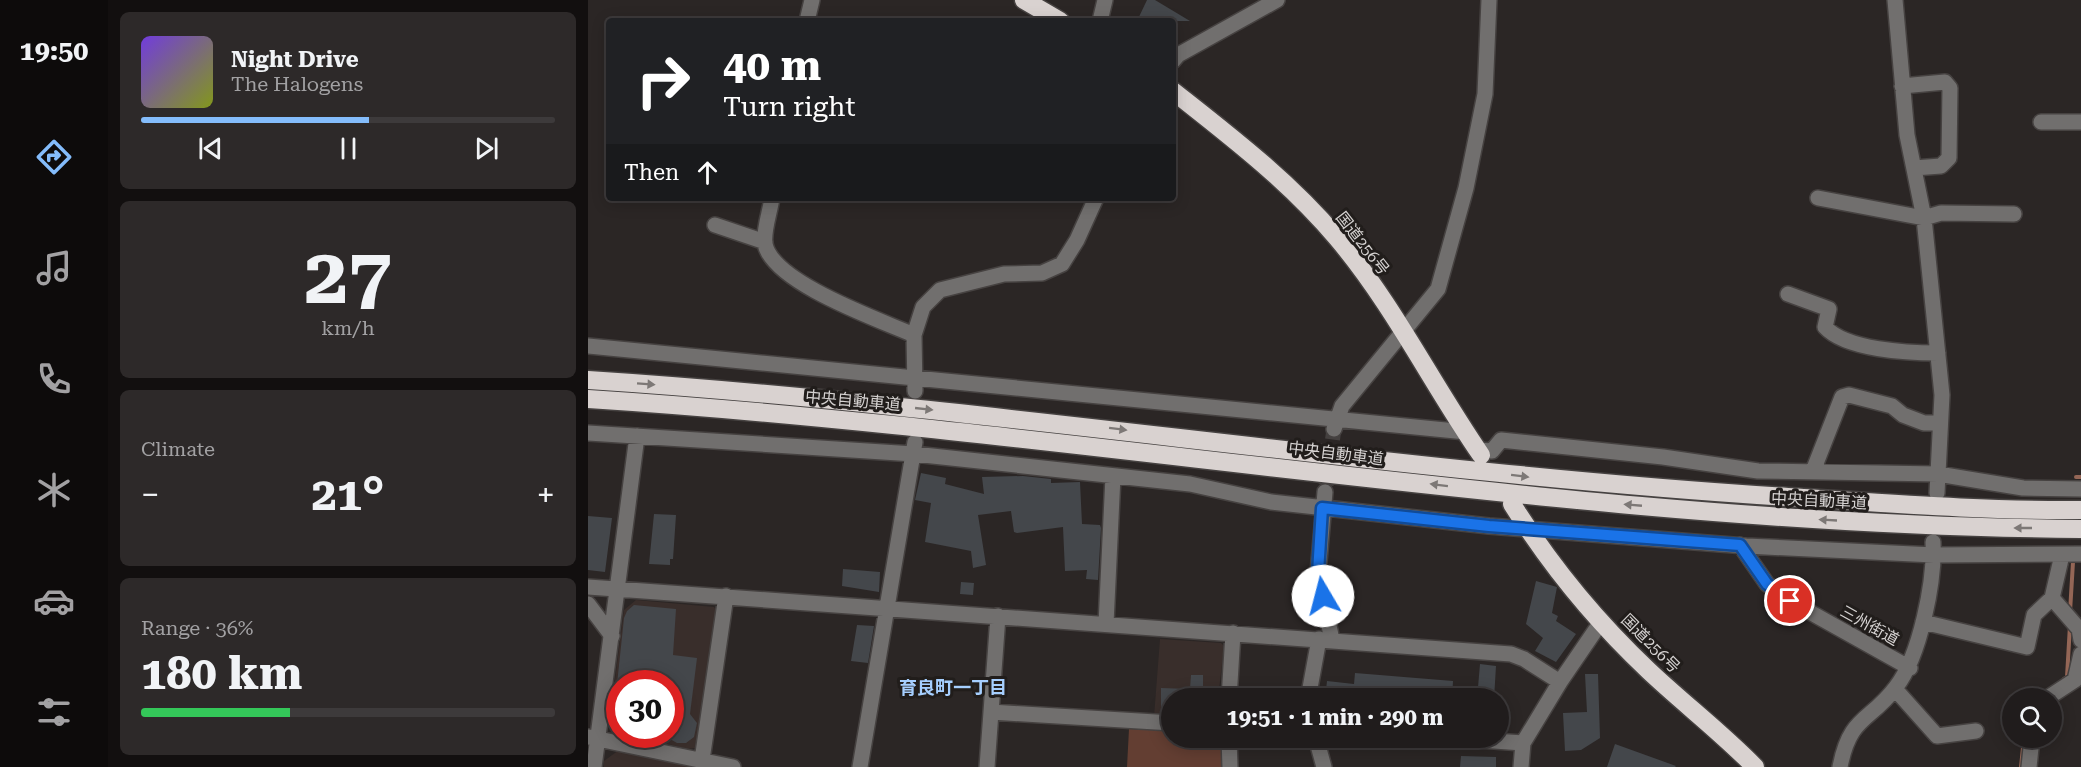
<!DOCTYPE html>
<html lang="en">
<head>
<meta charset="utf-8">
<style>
	:root { --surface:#201c1c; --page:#2d2929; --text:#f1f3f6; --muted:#a2a1a3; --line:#3d3a3b; --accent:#84bcfb }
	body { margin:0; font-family:"Roboto Serif","Noto Sans JP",serif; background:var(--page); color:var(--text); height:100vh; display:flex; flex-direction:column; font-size:22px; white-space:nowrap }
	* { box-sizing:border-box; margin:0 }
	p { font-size:20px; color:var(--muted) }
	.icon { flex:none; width:33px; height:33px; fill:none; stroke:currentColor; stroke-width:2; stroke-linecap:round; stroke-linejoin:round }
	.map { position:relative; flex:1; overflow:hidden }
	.drawer { display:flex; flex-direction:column; gap:12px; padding:12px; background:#120f0f; width:480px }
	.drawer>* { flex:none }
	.banner { position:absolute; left:18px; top:18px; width:570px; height:183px; border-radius:6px; box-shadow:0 3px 15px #0003,0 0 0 2px var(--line); background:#202124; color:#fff; overflow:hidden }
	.fabs { position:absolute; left:1414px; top:688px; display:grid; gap:12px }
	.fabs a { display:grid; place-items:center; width:60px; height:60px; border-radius:50%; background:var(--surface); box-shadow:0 3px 15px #0003,0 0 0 2px var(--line); font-size:30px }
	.speed { position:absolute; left:18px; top:670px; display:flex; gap:12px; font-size:30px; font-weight:700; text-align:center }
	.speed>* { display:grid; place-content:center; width:78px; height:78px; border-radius:50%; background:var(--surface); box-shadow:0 3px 15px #0003,0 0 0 2px var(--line); line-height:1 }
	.speed .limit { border:9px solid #d22; background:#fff; color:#111 }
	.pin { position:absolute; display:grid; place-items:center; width:51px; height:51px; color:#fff; margin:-26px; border:3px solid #fff; border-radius:50%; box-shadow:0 2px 6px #0007 }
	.me { position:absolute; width:66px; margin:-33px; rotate:352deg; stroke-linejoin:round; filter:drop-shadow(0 0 4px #0008) }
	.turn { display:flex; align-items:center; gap:21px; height:126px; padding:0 18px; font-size:27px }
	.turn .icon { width:78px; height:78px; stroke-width:2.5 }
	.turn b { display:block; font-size:42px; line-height:51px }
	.then { display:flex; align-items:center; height:57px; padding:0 18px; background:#0003; gap:12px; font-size:22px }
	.big { font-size:45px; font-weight:700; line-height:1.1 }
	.drawer .widget { flex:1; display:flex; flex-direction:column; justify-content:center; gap:9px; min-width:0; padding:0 21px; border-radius:9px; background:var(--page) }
	.drawer .dial { align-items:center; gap:0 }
	.dial b { font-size:78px; line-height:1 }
	.song { display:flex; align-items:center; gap:18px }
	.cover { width:72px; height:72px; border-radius:9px; background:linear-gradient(135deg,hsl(260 70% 55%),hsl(70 70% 35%)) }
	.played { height:6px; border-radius:3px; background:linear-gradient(90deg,var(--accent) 55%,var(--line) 55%) }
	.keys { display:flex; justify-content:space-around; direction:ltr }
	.heat { display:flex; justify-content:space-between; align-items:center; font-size:33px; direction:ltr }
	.charge { height:9px; border-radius:4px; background:linear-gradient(90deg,#34c759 36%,var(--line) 0) }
	.trip { position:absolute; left:573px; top:688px; width:348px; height:60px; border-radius:30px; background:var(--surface); box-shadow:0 3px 15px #0003,0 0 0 2px var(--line); font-weight:700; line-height:60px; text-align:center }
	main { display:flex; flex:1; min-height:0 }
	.dock { display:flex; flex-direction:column; width:108px; justify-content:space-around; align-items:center; background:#0d0b0b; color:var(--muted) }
	.dock .icon { width:42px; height:42px }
	.dock .on { color:var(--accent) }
	.dock b { font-size:27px; color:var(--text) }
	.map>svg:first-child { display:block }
	.built { fill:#392e2b }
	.green { fill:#633e32 }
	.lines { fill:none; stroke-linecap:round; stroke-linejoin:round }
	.stream { stroke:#946656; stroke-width:4 }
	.building { fill:#44474b }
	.minor-tunnel { stroke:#44403f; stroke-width:15; stroke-dasharray:15 8; stroke-linecap:butt }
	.minor-casing { stroke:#464241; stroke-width:18 }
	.highway-casing { stroke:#464241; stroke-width:21 }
	.minor { stroke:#716f6e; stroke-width:15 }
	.highway { stroke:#d9d2d0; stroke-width:18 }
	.oneway { fill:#7d7876 }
	.route-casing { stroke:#114b97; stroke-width:15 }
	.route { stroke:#1a73e8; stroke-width:10 }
	.labels { text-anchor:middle; stroke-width:6; stroke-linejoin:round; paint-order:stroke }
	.street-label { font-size:16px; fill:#d5d2d1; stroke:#211d1b }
	.neighbourhood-label { font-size:18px; font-weight:bold; fill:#a6cfff; stroke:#211d1b }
</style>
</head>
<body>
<main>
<nav class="dock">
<b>19:50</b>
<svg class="icon on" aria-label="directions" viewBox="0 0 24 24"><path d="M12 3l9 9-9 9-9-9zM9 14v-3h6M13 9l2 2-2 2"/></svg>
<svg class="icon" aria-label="music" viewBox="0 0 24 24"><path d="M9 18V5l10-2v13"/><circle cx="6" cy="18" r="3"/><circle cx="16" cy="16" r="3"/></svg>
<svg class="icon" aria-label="phone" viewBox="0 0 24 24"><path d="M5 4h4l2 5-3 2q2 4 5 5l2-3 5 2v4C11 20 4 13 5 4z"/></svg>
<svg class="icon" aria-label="climate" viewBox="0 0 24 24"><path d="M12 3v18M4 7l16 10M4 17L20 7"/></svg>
<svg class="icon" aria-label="car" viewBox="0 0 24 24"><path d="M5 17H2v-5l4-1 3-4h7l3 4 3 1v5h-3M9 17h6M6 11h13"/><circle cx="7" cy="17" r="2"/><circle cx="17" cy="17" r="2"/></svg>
<svg class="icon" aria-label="filters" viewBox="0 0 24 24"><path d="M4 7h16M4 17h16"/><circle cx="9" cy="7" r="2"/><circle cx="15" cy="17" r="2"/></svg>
</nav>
<section class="drawer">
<div class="widget">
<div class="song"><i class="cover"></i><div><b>Night Drive</b><p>The Halogens</p></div></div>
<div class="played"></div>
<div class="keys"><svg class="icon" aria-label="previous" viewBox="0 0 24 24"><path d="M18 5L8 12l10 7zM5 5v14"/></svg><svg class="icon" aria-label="pause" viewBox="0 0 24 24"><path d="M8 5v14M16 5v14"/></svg><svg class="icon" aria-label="next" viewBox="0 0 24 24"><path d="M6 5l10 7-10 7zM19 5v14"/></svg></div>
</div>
<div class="widget dial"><b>27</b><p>km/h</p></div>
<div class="widget"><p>Climate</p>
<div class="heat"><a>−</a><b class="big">21°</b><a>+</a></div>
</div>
<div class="widget"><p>Range · 36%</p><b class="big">180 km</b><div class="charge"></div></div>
</section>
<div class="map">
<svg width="1493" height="767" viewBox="0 0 1493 767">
	<rect width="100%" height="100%" fill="#2b2625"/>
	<!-- built -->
	<path class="built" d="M48 600 126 607 129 612 107 748 100 749 43 735H82V684H32L31 732 21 726 36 610Z
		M572 639 633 643 636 646 630 699H584L583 718 566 717Z
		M31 750 106 767H16V761Z"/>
	<!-- green -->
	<path class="green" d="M541 729 583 731 584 738H632L636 742V767H539Z"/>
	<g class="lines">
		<!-- stream -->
		<path class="stream" d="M1488 477H1493
			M1482 612 1485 562
			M1476 679 1479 677 1482 625
			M1447 699 1455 694
			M1433 767 1436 738"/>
	</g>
	<!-- building -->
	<path class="building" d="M559 0H567L602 21H549Z
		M333 473 358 478 357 484 396 494 394 477 435 476 463 479V483L492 482 494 524 512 525 513 528 510 580 498 579 499 570 477 571 475 527 429 533 426 532 423 511 390 515 398 565 385 568 383 551 337 542 343 503 327 500Z
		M66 514 88 515 85 559H82V565L61 564Z
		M0 516 24 518 17 572 0 570Z
		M255 569 292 572 291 592 254 586Z
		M948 581 969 587 964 613 970 616 968 621 988 634 968 662 947 651 955 638 938 624Z
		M373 582 386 583 385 595 372 594Z
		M46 605 88 609 85 655 109 658 102 714 109 723 106 737 98 743H89L82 739V684H29L36 618 39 611Z
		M269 625 286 626 280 663 263 661Z
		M892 664 908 666 906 699H889Z
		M767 673 865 681 864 699H737L739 681 766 684Z
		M997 674H1010L1012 738 993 750 977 751 975 713 999 712Z
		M603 675H615V690H627L626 699H584V710H573V688L602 689Z
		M1027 744 1088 766 1087 767H1019Z
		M873 756 908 757V767H872Z"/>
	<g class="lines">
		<!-- minor-tunnel -->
		<path class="minor-tunnel" d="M738 485 746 429"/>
		<!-- minor casing -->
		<g class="minor-casing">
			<path id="minor" d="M1307 0 1319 135 1336 218 1354 395 1349 493
				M219 21 224 0
				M512 21 517 0
				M585 61 590 55 689 0
				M1314 86 1357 82 1362 88 1361 158 1353 166 1326 168
				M1453 122H1493
				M184 198C182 212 175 231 177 244 185 283 292 320 326 335
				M1230 198 1336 218 1353 213 1426 214
				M127 225 177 242
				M1200 294 1241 309 1237 327C1258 350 1320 353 1350 353
				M0 346 878 432
				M327 391 326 335 335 307 352 290 416 274 454 273 474 264 489 240 508 198
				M746 429 754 406 850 289 878 188 897 94 901 0
				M0 433 326 454 602 484 683 502 901 526 1158 546 1346 555 1493 554
				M889 450 904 451 913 440 1075 457 1170 471 1350 474 1435 488 1493 489
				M1225 471 1254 397 1261 395 1304 406 1315 415 1336 423H1352
				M737 492 730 573 744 640
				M1152 545 1179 584 1202 601 1322 668
				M1474 555 1464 598 1491 629 1493 640
				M0 587 923 654 936 659 972 682
				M0 604 24 636
				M1335 622 1439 647 1446 615 1464 598
				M518 624 525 476
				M1307 689 1349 736 1388 731
				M641 699 645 633
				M720 699 731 639
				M1458 699 1487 680 1493 654
				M403 712 584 723
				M1 737 145 767
				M641 738 642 767
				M728 738 736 767
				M863 738 935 743
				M114 760 138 596
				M6 767 49 436
				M272 767 327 442
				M399 767 410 616
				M933 767 935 743 972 682 1013 622
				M1252 767C1262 715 1282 722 1308 687 1332 656 1347 581 1345 542
				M1441 767 1444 738"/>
		</g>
		<!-- highway casing -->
		<g class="highway-casing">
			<path id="highway" d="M436 0 472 21
				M585 91C642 136 701 181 749 238 805 304 844 384 893 455
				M0 380C401 406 798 472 1200 497 1297 503 1395 511 1493 510
				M0 399C499 431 993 525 1493 529
				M924 504C962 565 1009 622 1061 671 1096 704 1134 733 1167 767"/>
		</g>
		<!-- minor -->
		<use href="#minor" class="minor"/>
		<!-- highway -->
		<use href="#highway" class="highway"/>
	</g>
	<!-- one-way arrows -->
	<defs><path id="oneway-solid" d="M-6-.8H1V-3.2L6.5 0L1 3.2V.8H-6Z" transform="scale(1.5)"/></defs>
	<g class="oneway">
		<use href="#oneway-solid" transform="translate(58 384) rotate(4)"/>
		<use href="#oneway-solid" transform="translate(336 409) rotate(6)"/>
		<use href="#oneway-solid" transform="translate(530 429) rotate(7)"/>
		<use href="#oneway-solid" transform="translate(932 476) rotate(7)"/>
		<use href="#oneway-solid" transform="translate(851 485) rotate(-173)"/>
		<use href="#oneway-solid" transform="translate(1045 505) rotate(-175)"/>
		<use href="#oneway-solid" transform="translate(1240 520) rotate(-177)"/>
		<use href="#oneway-solid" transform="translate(1435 528) rotate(-180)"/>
	</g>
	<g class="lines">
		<!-- route casing -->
		<g class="route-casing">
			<path id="route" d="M735 596 730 573 734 508 901 526 1152 545 1179 584 1202 601"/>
		</g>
		<!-- route -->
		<use href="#route" class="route"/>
	</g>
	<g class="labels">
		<!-- street labels -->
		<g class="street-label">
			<text transform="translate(775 243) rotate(52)" y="6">国道256号</text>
			<text transform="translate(265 400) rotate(5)" y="6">中央自動車道</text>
			<text transform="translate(748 453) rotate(7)" y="6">中央自動車道</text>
			<text transform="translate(1231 500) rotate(3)" y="6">中央自動車道</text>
			<text transform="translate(1282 625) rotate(29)" y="6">三州街道</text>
			<text transform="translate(1063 643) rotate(45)" y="6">国道256号</text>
		</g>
		<!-- neighbourhood labels -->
		<g class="neighbourhood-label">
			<text x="365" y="694">育良町一丁目</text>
		</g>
	</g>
</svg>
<div class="fabs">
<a><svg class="icon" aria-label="search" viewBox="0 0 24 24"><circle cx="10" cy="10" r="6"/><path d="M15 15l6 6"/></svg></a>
</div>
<div class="speed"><div class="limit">30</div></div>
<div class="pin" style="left:1202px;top:601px;background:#d93025"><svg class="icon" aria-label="arrive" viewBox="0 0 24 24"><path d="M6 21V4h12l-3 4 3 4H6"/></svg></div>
<svg class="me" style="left:735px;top:596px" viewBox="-20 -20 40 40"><circle r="19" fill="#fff"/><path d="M0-13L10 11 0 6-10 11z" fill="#1a73e8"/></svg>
<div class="trip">19:51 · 1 min · 290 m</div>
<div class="banner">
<div class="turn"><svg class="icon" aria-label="right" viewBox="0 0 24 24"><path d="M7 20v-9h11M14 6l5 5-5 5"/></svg><div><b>40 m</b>Turn right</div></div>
<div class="then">Then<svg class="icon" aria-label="ahead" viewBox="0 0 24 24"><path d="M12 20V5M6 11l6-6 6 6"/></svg></div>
</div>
</div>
</main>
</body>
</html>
